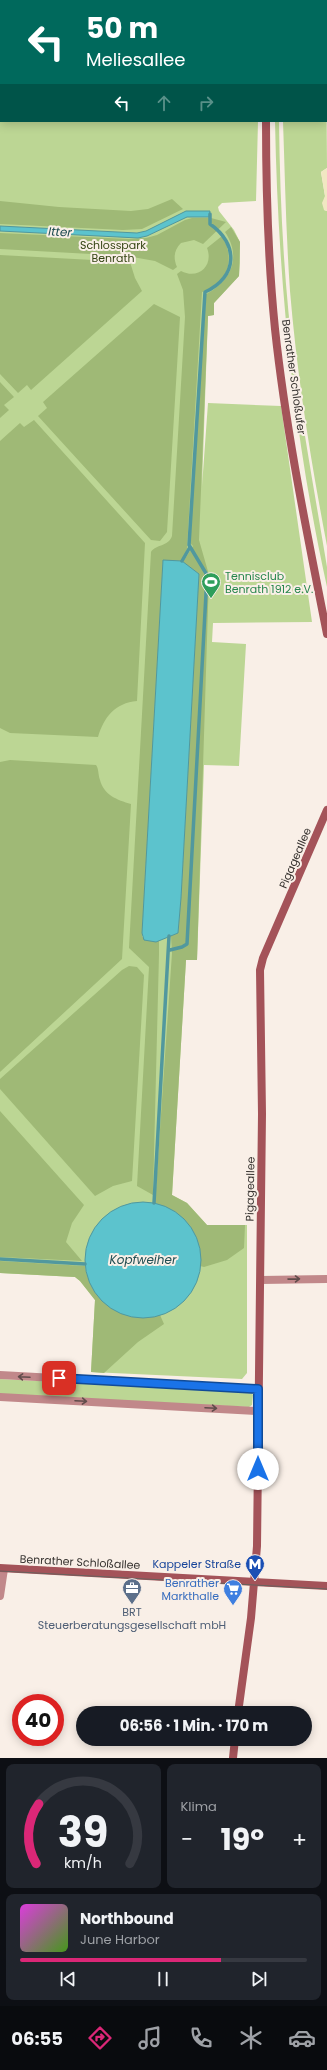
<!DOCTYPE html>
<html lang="de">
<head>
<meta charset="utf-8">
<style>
	:root { --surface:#171b24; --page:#20242c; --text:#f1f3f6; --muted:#9ea1a6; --line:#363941; --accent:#db2777 }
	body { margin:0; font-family:Poppins,sans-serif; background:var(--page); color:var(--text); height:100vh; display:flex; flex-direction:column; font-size:15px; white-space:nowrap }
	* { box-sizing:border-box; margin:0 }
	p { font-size:13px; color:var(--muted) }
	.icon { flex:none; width:22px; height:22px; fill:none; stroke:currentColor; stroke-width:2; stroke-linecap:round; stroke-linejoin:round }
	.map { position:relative; height:1758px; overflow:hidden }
	.side { display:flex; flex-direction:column; gap:6px; padding:6px; background:#0d0f14; flex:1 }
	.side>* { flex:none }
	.hud { position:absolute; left:0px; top:0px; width:327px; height:122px; box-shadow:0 2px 10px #0003; background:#00695c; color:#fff; overflow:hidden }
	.speed { position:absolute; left:12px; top:1694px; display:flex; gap:8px; font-size:20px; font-weight:700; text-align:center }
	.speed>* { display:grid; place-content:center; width:52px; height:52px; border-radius:50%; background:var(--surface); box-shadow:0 2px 10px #0003; line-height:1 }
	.speed .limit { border:6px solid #d22; background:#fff; color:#111 }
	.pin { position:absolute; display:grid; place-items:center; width:34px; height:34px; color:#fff; margin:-17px; border-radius:8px; box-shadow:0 2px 6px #0006 }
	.me { position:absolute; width:44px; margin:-22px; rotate:0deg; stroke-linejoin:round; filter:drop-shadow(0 0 3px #0008) }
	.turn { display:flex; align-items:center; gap:14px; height:84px; padding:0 20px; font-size:18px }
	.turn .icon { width:52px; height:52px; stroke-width:2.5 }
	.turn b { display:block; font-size:28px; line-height:34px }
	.lanes { display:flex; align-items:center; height:38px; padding:0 20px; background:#0003; justify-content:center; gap:20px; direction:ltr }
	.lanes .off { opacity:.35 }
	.big { font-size:30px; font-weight:700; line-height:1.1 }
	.side .tile { flex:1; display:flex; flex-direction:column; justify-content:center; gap:6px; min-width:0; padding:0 14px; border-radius:8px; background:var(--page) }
	.side .dial { align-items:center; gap:0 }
	.dial svg { height:104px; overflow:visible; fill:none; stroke:var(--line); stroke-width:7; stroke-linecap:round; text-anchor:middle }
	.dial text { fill:var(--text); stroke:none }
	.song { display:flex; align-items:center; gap:12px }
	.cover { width:48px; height:48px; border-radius:6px; background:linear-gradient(135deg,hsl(300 70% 55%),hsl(100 70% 35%)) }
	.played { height:4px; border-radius:2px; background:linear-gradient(90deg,var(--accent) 70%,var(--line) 70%) }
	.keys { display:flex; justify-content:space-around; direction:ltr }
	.heat { display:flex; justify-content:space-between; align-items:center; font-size:22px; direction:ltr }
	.side .tiles { flex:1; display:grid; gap:6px; grid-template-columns:1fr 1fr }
	.tile:last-child { grid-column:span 2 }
	.trip { position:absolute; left:76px; top:1706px; width:236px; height:40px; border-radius:20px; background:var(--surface); box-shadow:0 2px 10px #0003; font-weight:700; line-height:40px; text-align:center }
	.tab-bar { display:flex; height:64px; justify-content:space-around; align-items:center; background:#090b0e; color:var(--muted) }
	.tab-bar .icon { width:28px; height:28px }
	.tab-bar .on { color:var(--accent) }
	.tab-bar b { font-size:18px; color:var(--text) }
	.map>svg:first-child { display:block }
	.green { fill:#bcd694 }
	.forest { fill:#9fb976 }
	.sand { fill:#f1e7c2 }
	.water { fill:#5cc3cd; stroke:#51989e }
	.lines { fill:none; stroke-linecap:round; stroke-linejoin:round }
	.stream { stroke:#51989e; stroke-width:3.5 }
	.street { stroke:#c1888a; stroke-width:8 }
	.secondary { stroke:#a45359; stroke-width:8 }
	.tram { stroke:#67615d; stroke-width:1 }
	.oneway { stroke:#604c4b }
	.route-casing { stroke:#114b97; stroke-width:10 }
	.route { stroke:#1a73e8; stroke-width:7 }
	.labels { text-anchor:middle; stroke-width:4; stroke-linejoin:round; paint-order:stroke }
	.park-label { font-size:11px; fill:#344413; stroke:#f9efe7 }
	.street-label { font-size:11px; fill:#373330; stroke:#f9efe7 }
	.leisure-label { font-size:11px; fill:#27864d; stroke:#f9efe7; text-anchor:start }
	.transit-label { font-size:11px; fill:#164399; stroke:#f9efe7; text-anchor:end }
	.shop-label { font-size:11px; fill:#366cbe; stroke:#f9efe7; text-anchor:end }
	.service-label { font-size:11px; fill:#4e5e75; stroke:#f9efe7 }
	.water-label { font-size:12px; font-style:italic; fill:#214e53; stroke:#f9efe7 }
</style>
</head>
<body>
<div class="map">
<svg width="327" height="1758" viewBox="0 0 327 1758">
	<rect width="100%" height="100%" fill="#f9efe7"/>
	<!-- green -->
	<path class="green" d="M326 48 327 168 321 172 325 196 324 210 327 211V546C311 462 297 376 290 291 286 234 285 178 283 121H326Z
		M0 60 1 121H258L256 201 222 203 218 207 219 211 234 230 240 242V263L239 276 214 303V315L208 316 202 486 208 403 281 406 312 622 213 623 212 642 246 644 239 766 204 765 197 960H186L172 1195 187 1203 207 1225H247V1373L242 1379 91 1372 95 1300 80 1281 75 1277 0 1273Z
		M275 121H279C280 204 284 287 295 369 304 435 316 501 327 567V587C293 433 278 278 275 121Z
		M0 1379 251 1392 253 1395 252 1405 249 1407 0 1395Z"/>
	<!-- forest -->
	<path class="forest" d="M172 199 183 209 142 229 123 230 0 224V201L59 207 131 211 148 209Z
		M192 218H211L226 222 203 244 194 240 181 243C174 250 173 258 177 267L173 270 155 261 127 256 0 249V233L129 239 146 238 157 235 185 220Z
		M231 227 240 242 239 276 214 303V315L208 316 199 540 209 575 197 960H186L172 1195 187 1203 207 1225H245L244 1248 227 1260 204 1267 200 1266C201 1235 184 1213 155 1203L172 953 171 936 178 933 181 898 199 574 183 562 193 546 190 543 206 294C231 281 242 257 225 232Z
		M222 236C236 259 228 283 202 292L187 549 182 561H163L142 933V937L156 942 159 941V954L153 1195 137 1186 149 967 129 948 151 552C156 544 168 547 172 536L185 317 183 290 177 274 181 271C198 280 214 266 207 248Z
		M0 255 130 262 135 278 142 291 31 390 27 385 18 393 0 374Z
		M154 304 180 317 167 532 160 541 151 540 38 416 47 408 43 402Z
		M0 382 14 397 4 405 9 410 0 418Z
		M34 420 145 543 137 701C115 703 104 717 98 737L10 733 0 728V441L20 423 24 427Z
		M10 760 96 765C99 769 98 775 100 780 104 795 117 800 131 804L122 959 0 1072V762Z
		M129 966 137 967 144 975 132 1181 113 1186 95 1196 0 1089V1079L122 970Z
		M0 1111 84 1205 72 1223 66 1242 82 1261 0 1257Z
		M0 1261 85 1266C90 1302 125 1323 160 1315L164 1324 138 1342 104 1373 91 1372 95 1300 80 1281 75 1277 0 1273Z"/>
	<!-- sand -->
	<path class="sand" d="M327 168V211L324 210 322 203 325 196 321 172Z"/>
	<!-- water -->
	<path class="water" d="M186 211H210L209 217H187L147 236 138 238 0 231V226L137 233 146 231Z
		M163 560 182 561 199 574 181 898 178 933 156 942 144 940 142 933Z
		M85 1260a58 58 0 1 1 116 0a58 58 0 1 1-116 0Z"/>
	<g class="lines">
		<!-- stream -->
		<path class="stream" d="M182 561 190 547
			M170 950 182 947 187 944 207 575 189 545 205 292C238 277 239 244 210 224V214
			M154 1203 169 936
			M0 1259 85 1264"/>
		<!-- street -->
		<path class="street" d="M261 1280 327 1279
			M0 1375 258 1389
			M0 1397 258 1411
			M0 1596 4 1569"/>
		<!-- secondary -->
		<path class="secondary" d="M265 0V1
			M266 121C266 191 268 260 275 329 286 432 307 533 327 634
			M0 1568 327 1586
			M238 1713 251 1618 257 1546 262 1114 260 970 263 958 327 810
			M233 1758 235 1739"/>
		<!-- tram -->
		<path class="tram" d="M0 1571 327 1589"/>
	</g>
	<!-- one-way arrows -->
	<defs><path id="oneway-shaft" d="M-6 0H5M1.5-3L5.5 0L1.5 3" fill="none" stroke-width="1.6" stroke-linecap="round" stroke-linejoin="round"/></defs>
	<g class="oneway">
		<use href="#oneway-shaft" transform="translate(294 1279) rotate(-1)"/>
		<use href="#oneway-shaft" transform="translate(24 1377) rotate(-177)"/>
		<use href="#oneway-shaft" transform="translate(81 1401) rotate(3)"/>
		<use href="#oneway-shaft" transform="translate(211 1408) rotate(3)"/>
	</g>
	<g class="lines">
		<!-- route casing -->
		<g class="route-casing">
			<path id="route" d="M59 1378 258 1389V1469"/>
		</g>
		<!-- route -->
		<use href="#route" class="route"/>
	</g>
	<!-- icons -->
	<defs>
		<g id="stadium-pin" transform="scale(1)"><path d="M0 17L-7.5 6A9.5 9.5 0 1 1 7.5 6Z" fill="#2e9e5b" stroke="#f9efe7"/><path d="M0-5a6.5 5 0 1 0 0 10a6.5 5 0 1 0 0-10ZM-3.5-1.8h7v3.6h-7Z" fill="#fff"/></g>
		<g id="metro-pin" transform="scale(1)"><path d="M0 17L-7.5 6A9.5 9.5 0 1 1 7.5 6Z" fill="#1a4fb4" stroke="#f9efe7"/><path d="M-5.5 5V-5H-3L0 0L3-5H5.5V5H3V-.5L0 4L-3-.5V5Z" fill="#fff"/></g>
		<g id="office-pin" transform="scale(1)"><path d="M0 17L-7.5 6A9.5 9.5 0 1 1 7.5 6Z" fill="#5c6f8a" stroke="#f9efe7"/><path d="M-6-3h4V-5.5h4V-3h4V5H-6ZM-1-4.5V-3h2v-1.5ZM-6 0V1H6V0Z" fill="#fff"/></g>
		<g id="supermarket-pin" transform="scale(1)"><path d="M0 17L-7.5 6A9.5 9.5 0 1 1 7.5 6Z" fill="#3f7fe0" stroke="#f9efe7"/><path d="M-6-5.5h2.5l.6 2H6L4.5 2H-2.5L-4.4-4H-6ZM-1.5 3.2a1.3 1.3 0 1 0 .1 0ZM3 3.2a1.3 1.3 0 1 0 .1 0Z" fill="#fff"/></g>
	</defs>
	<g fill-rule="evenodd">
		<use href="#stadium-pin" x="211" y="582"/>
		<use href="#metro-pin" x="255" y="1564"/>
		<use href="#office-pin" x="132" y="1588"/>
		<use href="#supermarket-pin" x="233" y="1589"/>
	</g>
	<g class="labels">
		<!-- park labels -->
		<g class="park-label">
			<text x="113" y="249">Schlosspark<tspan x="113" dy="13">Benrath</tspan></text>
		</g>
		<!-- street labels -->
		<g class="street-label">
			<text transform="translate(294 377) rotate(82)" y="4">Benrather Schloßufer</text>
			<text transform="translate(295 858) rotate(-67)" y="4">Pigageallee</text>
			<text transform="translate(250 1189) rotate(-89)" y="4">Pigageallee</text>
			<text transform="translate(80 1562) rotate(3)" y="4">Benrather Schloßallee</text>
		</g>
		<!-- leisure labels -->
		<g class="leisure-label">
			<text x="225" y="580">Tennisclub<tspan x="225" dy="13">Benrath 1912 e.V.</tspan></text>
		</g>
		<!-- transit labels -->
		<g class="transit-label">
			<text x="241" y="1568">Kappeler Straße</text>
		</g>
		<!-- shop labels -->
		<g class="shop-label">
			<text x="219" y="1587">Benrather<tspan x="219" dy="13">Markthalle</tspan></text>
		</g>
		<!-- service labels -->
		<g class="service-label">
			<text x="132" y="1616">BRT<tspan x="132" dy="13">Steuerberatungsgesellschaft mbH</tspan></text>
		</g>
		<!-- water labels -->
		<g class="water-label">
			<text transform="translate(60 232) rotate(3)" y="4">Itter</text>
			<text x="143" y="1264">Kopfweiher</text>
		</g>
	</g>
</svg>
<div class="speed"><div class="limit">40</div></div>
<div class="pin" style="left:59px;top:1378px;background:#d93025"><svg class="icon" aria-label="arrive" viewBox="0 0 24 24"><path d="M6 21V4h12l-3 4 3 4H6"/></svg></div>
<svg class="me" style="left:258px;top:1469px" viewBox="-20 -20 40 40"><circle r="19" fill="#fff"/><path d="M0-13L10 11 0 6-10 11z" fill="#1a73e8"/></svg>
<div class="trip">06:56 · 1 Min. · 170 m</div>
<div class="hud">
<div class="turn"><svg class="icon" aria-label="left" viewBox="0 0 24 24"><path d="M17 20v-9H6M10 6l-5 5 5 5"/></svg><div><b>50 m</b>Meliesallee</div></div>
<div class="lanes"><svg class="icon" aria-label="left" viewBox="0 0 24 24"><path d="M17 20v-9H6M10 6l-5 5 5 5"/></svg><svg class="icon off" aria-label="ahead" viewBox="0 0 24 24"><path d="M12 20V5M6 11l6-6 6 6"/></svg><svg class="icon off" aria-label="right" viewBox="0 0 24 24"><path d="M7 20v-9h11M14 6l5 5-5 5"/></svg></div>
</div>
</div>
<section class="side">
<div class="tiles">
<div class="tile dial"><svg viewBox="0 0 100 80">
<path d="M14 69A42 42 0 1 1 86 69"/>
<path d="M14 69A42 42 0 0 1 16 23" stroke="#db2777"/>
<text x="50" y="56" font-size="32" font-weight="700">39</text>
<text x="50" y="72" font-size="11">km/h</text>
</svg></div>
<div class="tile"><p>Klima</p>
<div class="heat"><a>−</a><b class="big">19°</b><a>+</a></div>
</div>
<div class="tile">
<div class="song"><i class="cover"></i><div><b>Northbound</b><p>June Harbor</p></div></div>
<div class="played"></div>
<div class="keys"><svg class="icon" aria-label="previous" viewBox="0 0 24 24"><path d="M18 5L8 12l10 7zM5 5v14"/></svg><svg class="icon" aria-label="pause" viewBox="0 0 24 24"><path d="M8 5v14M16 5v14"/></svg><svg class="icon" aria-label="next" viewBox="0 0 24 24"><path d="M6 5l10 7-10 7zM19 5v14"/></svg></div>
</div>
</div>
</section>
<nav class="tab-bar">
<b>06:55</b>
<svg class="icon on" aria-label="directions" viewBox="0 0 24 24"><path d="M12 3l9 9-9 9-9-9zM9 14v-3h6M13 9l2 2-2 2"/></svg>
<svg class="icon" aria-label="music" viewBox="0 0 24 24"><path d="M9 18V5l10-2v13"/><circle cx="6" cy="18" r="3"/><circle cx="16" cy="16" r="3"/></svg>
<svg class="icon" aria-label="phone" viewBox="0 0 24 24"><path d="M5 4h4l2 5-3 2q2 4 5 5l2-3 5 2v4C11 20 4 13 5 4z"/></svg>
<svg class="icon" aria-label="climate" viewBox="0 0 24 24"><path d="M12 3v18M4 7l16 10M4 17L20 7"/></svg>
<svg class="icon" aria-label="car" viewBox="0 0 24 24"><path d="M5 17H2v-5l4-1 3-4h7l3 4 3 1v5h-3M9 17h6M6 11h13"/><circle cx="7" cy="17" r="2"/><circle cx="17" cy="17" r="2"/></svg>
</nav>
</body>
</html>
